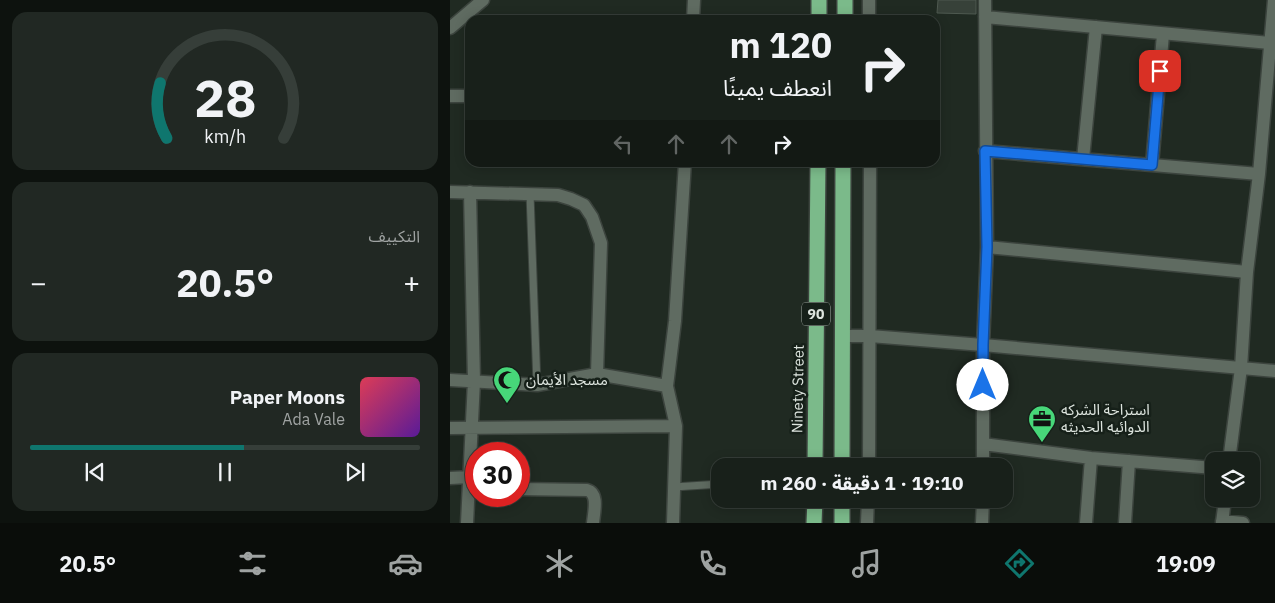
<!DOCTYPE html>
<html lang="ar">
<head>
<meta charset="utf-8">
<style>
	:root { --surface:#18201a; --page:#212823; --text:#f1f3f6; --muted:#9fa3a2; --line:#363e39; --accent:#0f766e }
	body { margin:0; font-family:"IBM Plex Sans","Noto Sans Arabic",sans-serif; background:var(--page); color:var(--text); direction:rtl; height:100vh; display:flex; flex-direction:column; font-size:19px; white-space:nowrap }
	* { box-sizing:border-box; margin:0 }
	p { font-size:16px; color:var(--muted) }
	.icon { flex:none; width:28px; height:28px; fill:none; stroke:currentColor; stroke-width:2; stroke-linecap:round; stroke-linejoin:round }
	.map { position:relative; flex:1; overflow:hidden; direction:ltr }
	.side { display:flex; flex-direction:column; gap:12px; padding:12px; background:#0d120e; width:450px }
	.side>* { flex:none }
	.guide { position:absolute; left:15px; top:15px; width:475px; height:152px; border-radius:15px; box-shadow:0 2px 12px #0003,0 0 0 1px var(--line); direction:rtl; background:#18201a; color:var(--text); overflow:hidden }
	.buttons { position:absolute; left:755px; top:452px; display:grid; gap:10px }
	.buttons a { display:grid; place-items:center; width:55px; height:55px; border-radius:10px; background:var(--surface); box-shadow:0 2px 12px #0003,0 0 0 1px var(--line); font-size:25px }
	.speed { position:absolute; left:15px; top:442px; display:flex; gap:10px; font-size:25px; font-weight:700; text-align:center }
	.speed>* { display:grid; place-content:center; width:65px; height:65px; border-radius:50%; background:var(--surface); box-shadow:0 2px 12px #0003,0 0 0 1px var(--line); line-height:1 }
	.speed .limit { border:8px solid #d22; background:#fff; color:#111 }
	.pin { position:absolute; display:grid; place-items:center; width:42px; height:42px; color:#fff; margin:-21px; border-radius:10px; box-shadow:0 2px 8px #0006 }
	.me { position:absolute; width:55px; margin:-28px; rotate:0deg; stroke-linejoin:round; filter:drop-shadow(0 0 4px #0008) }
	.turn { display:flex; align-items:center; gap:18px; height:105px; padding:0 25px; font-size:22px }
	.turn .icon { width:65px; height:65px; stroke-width:2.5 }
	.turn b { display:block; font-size:35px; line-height:42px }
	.lanes { display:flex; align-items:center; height:48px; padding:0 25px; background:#0003; justify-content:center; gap:25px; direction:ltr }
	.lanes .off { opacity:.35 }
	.big { font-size:38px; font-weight:700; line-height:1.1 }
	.side .widget { flex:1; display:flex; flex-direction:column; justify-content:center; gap:8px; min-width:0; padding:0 18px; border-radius:15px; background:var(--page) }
	.side .dial { align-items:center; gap:0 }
	.dial svg { height:130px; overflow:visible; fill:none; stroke:var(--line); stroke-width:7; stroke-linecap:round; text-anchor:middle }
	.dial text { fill:var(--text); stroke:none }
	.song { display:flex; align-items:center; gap:15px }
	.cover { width:60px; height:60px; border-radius:8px; background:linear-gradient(135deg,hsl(350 70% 55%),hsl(270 70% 35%)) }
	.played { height:5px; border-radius:2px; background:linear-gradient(90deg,var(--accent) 55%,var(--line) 55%) }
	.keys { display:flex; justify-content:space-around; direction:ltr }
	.heat { display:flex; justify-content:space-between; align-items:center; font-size:28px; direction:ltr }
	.trip { position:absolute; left:261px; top:458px; width:302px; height:50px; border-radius:15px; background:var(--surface); box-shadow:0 2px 12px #0003,0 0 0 1px var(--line); font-weight:700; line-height:50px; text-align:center; direction:rtl }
	.tabs { display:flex; height:80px; justify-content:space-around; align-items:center; background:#0a0d0a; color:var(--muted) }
	.tabs .icon { width:35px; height:35px }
	.tabs .selected { color:var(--accent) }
	.tabs b { font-size:22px; color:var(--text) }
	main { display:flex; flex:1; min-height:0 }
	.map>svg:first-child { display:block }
	.building { fill:#374139; stroke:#4e5950 }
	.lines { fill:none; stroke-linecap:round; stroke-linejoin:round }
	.lane-casing { stroke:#3c443e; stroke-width:9 }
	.street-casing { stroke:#3c443e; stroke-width:15 }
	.secondary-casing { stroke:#3c443e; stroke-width:15 }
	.highway-casing { stroke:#3c443e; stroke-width:18 }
	.lane { stroke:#5f6b61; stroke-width:7 }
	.street { stroke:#5f6b61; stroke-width:12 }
	.secondary { stroke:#5f6b61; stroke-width:12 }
	.highway { stroke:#7bba8a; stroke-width:15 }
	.route-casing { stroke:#114b97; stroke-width:12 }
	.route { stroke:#1a73e8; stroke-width:9 }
	.labels { text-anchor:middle; stroke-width:5; stroke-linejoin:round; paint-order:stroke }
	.shield { fill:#162019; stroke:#a1a9a3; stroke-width:1 }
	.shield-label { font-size:14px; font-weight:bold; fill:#dde4de }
	.poi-label { font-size:15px; fill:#dde4de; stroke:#162019; text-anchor:start }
	.street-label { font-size:15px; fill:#dde4de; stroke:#162019 }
</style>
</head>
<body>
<main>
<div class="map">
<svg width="825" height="523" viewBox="0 0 825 523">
	<rect width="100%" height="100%" fill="#202a22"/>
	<!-- building -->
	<path class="building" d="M488 0H526V14L487 13Z"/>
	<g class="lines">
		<!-- lane casing -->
		<g class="lane-casing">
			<path id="lane" d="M80 194 87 385
				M224 487 270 484"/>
		</g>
		<!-- street casing -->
		<g class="street-casing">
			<path id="street" d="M419 0V20
				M535 17 820 43
				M243 20 244 0
				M0 28 33 0
				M535 151 809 174
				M633 159 646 27
				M702 165 713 34
				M0 192 108 195 121 199 134 205 142 217 151 243 147 374
				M537 247 797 272
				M392 336H420L533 345 825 371
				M0 380 87 385 147 374 217 386
				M0 428 226 426
				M533 444 641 458 764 468
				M779 461 791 368 797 272 809 174 824 0
				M419 466 420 162
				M533 466V345L537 247 535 0
				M0 478 19 477
				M69 489 137 490C149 493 144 512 143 523
				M772 521 793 523
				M17 523 24 381 20 192
				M223 523 226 426 217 386 225 321 235 162
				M417 523 418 499
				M532 523 533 499
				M636 523 641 458
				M675 523 679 461
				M772 523 775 499"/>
		</g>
		<!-- secondary casing -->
		<g class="secondary-casing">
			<path id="secondary" d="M0 96H20"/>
		</g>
		<!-- highway casing -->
		<g class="highway-casing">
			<path id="highway" d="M369 20V0
				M395 20V0
				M365 466 368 162
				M392 466 393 162
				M364 523 365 499
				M392 523V499"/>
		</g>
		<!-- lane -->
		<use href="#lane" class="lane"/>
		<!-- street -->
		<use href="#street" class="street"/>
		<!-- secondary -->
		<use href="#secondary" class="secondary"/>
		<!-- highway -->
		<use href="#highway" class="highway"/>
	</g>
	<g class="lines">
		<!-- route casing -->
		<g class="route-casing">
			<path id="route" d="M533 385V345L537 247 535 151 702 165 710 71"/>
		</g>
		<!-- route -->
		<use href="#route" class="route"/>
	</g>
	<!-- icons -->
	<defs>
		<g id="mosque-pin" transform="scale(1.4375)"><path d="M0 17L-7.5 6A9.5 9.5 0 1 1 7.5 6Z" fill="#47d779" stroke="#162019"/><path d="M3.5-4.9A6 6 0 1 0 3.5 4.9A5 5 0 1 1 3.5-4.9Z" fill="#111"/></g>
		<g id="office-pin" transform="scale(1.4375)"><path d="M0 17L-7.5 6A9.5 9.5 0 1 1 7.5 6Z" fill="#47d779" stroke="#162019"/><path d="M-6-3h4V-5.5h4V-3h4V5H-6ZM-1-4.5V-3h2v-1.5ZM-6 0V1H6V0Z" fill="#111"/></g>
	</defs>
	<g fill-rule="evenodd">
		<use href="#mosque-pin" x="57" y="380"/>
		<use href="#office-pin" x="592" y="419"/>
	</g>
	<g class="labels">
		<!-- shield labels -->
		<rect class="shield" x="352" y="302.5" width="28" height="23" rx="4"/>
		<g class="shield-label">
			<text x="366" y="319">90</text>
		</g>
		<!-- poi labels -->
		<g class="poi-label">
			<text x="76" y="385">مسجد الأيمان</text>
			<text x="611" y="415">استراحة الشركه<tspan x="611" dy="17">الدوائيه الحديثه</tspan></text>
		</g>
		<!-- street labels -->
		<g class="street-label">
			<text transform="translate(348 389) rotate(-89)" y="5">Ninety Street</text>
		</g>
	</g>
</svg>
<div class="buttons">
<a><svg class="icon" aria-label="layers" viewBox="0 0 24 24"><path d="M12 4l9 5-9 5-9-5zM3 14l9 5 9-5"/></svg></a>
</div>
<div class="speed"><div class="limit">30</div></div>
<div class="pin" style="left:710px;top:71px;background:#d93025"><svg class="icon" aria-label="arrive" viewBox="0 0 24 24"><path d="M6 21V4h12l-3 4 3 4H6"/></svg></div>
<svg class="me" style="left:533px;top:385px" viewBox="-20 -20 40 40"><circle r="19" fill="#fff"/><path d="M0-13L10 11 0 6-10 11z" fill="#1a73e8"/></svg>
<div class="trip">19:10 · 1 دقيقة · 260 m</div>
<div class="guide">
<div class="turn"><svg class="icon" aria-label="right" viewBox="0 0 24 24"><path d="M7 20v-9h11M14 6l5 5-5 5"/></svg><div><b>120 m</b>انعطف يمينًا</div></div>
<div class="lanes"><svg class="icon off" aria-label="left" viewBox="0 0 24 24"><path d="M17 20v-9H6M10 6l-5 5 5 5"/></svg><svg class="icon off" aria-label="ahead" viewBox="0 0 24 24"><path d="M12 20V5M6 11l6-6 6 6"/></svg><svg class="icon off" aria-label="ahead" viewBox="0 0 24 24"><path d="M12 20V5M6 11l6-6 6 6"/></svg><svg class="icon" aria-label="right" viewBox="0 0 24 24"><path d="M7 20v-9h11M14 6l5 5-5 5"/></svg></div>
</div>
</div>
<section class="side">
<div class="widget dial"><svg viewBox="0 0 100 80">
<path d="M14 69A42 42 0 1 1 86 69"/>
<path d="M14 69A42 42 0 0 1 10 35" stroke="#0f766e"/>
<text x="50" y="56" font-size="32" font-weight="700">28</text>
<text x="50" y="72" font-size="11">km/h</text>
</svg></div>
<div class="widget"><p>التكييف</p>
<div class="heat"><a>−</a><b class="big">20.5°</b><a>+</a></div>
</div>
<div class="widget">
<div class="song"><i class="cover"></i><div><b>Paper Moons</b><p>Ada Vale</p></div></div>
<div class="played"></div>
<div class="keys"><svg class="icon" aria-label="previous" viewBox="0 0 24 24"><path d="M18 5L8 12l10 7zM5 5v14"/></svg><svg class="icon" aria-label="pause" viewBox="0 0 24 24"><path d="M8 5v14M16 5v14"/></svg><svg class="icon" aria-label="next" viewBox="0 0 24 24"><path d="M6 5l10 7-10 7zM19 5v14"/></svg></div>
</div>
</section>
</main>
<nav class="tabs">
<b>19:09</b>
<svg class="icon selected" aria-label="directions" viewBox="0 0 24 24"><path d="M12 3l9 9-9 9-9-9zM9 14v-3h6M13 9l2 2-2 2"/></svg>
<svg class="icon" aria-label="music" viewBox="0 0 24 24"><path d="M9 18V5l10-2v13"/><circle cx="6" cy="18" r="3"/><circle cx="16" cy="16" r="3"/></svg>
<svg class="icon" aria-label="phone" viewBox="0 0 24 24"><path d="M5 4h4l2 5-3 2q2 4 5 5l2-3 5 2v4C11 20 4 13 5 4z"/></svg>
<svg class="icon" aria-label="climate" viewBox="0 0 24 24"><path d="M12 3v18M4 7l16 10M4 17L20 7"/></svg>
<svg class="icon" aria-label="car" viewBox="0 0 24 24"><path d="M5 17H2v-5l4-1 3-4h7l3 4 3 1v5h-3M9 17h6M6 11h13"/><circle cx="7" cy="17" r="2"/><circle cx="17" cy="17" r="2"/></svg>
<svg class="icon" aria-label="filters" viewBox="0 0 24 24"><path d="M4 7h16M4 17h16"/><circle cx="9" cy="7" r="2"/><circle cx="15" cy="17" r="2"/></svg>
<b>20.5°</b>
</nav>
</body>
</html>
